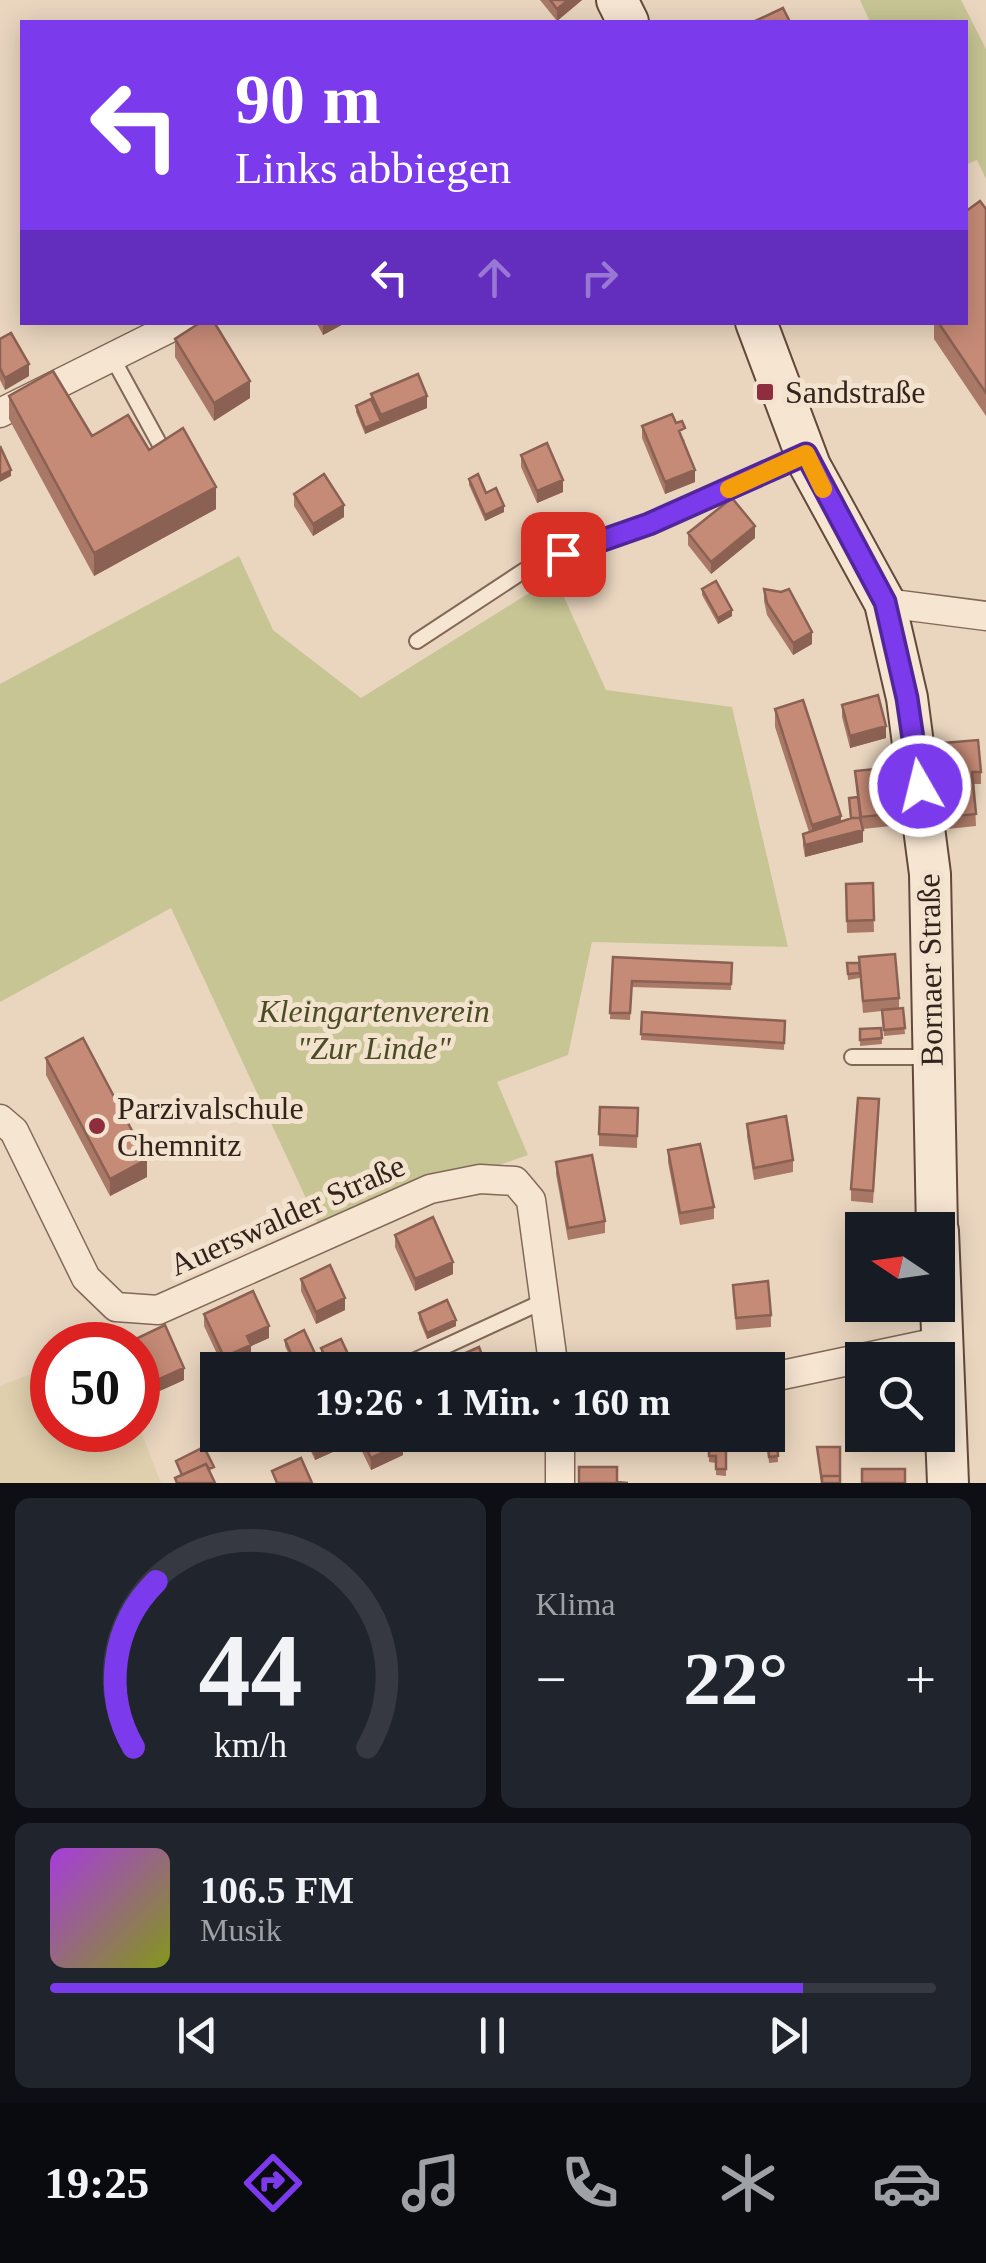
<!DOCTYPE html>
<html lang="de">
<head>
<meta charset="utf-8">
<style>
	:root { --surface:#171b24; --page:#20242c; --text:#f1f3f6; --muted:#9ea1a6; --line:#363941; --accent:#7c3aed }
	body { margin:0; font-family:"Times New Roman",serif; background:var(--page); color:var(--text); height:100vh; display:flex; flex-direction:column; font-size:38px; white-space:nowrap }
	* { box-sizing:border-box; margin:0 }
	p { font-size:32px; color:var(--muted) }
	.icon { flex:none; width:55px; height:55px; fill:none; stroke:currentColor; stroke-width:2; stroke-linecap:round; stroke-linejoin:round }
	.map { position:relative; height:1483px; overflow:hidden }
	.drawer { display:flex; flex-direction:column; gap:15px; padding:15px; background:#0d0f14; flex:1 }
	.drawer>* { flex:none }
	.banner { position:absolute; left:20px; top:20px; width:948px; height:305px; border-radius:0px; box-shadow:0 5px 25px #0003; background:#7c3aed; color:#fff; overflow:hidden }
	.needle { width:65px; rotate:283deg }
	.fabs { position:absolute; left:845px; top:1212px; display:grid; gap:20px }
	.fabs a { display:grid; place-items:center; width:110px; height:110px; border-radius:0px; background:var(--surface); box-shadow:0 5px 25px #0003; font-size:50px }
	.speed { position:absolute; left:30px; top:1322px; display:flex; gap:20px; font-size:50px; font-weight:700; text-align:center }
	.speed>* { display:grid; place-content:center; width:130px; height:130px; border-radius:50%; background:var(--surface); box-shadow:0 5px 25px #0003; line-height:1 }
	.speed .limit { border:15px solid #d22; background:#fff; color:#111 }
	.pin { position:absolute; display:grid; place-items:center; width:85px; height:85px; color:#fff; margin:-42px; border-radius:20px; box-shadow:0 5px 15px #0006 }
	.me { position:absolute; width:110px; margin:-55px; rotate:352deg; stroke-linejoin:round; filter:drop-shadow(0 0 8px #0008) }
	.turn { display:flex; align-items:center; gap:35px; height:210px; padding:0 50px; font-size:45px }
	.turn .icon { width:130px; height:130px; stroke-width:2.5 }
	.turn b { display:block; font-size:70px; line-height:85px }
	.lanes { display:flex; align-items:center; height:95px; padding:0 50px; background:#0003; justify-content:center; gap:50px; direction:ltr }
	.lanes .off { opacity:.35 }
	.big { font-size:75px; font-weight:700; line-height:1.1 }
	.drawer .tile { flex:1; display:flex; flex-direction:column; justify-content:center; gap:15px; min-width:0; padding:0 35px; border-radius:15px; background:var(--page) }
	.drawer .dial { align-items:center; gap:0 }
	.dial svg { height:260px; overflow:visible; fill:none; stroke:var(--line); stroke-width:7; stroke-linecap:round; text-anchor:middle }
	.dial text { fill:var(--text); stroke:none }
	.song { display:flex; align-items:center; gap:30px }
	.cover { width:120px; height:120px; border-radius:15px; background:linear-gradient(135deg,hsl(280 70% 55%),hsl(70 70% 35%)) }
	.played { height:10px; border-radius:5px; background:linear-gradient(90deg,var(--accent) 85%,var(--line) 85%) }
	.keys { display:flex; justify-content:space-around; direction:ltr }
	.heat { display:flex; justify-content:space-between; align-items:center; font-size:55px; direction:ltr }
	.drawer .tiles { flex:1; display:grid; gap:15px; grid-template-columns:1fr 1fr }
	.tile:last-child { grid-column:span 2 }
	.trip { position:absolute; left:200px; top:1352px; width:585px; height:100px; border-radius:0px; background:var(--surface); box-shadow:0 5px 25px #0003; font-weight:700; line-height:100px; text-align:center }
	.menu { display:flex; height:160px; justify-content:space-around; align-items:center; background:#090b0e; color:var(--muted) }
	.menu .icon { width:70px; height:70px }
	.menu .active { color:var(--accent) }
	.menu b { font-size:45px; color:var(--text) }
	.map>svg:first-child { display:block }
	.farmland { fill:#dfcfad }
	.green { fill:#c7c594 }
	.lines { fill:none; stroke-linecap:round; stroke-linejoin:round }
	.service-casing { stroke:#826859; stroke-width:18 }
	.minor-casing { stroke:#826859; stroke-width:31 }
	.secondary-casing { stroke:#63493c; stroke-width:44 }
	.service { stroke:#f6e5d1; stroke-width:14 }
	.minor { stroke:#f6e5d1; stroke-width:28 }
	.secondary { stroke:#f6e5d1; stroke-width:40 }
	.wall { fill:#aa7866 }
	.shaded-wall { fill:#8b6153 }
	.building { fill:#c68b77; stroke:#8b6153; stroke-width:2.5 }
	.route-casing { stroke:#51269a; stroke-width:25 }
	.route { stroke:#7c3aed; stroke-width:18 }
	.slow { stroke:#f59e0b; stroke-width:18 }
	.poi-dot { fill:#8d2d3d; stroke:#f2e2ce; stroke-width:4 }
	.labels { text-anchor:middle; stroke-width:10; stroke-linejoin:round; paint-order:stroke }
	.poi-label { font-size:32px; fill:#32231c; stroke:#f2e2ce; text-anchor:start }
	.street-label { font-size:32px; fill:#32231c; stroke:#f2e2ce }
	.park-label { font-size:32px; font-style:italic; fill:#4a4d24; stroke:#f2e2ce }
</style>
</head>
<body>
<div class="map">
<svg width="986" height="1483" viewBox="0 0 986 1483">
	<rect width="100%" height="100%" fill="#ead6bf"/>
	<!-- farmland -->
	<path class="farmland" d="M52 1366V1430H138V1424L161 1483H0V1386Z"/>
	<!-- green -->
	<path class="green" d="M860 0H961L986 49V179L977 160 965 165V22H870Z
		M239 556 273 630 361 698 555 577 606 690 732 707 788 947 592 942 568 1055 497 1082 528 1155 430 1189 324 1237 171 908 0 1002V684Z"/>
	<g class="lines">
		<!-- service casing -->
		<g class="service-casing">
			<path id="service" d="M112 357 159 443
				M417 641 534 564 649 524 800 456
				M852 1057H931
				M394 1370 544 1301"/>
		</g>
		<!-- minor casing -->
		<g class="minor-casing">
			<path id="minor" d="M0 413 182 322
				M885 603 986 616
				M0 1119 14 1131 86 1278 116 1307 158 1310 430 1189 480 1179 515 1181 531 1200 554 1370
				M768 1378 943 1341
				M560 1483V1435"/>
		</g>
		<!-- secondary casing -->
		<g class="secondary-casing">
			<path id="secondary" d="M617 0 628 22
				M756 322 810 466 885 603 907 698 930 874 937 1230
				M938 1231 948 1483"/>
		</g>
		<!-- service -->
		<use href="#service" class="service"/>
		<!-- minor -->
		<use href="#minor" class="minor"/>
		<!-- secondary -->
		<use href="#secondary" class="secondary"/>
	</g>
	<!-- wall -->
	<path class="wall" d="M540 0H582L557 21Z
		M986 209V416L934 339V322H965Z
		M316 322H347L323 335Z
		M0 339 29 376 5 390 0 380Z
		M175 339 250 398 214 421 175 357Z
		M371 394 427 408 365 434 356 412V406L371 399Z
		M9 396 92 436 149 450 216 509 94 576 9 419Z
		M642 426 685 440 684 441 695 482 665 494 642 438Z
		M521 455 563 492 537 503 521 467Z
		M469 479 504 512 485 521 469 485Z
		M294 494 344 517 313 536 294 506Z
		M688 533 755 538 711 574 688 545Z
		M702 589 732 616 718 624 702 595Z
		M764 589 812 644 793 655 767 615 764 601Z
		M842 705 886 738 850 748 842 717Z
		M775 709 841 822 851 818 857 797 855 771 900 813V825L863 829V842L805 857 803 846V834L809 832 775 727Z
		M932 744 981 772V784H974L976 826 947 829 943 787 935 788Z
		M873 883 874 932 847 933 846 884Z
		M613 957 732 963 731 990 632 987 630 1020 610 1019Z
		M847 963 899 998V1009L903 1008 905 1034 884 1036 882 1011 863 1013 860 978 848 980Z
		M642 1012 785 1021 784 1050 641 1040Z
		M881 1028 882 1044 860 1046V1029Z
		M46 1058 147 1177 110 1196 46 1075Z
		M638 1108 637 1148 599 1146V1134Z
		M879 1111 873 1203 851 1201V1189Z
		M747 1124 793 1160V1172L754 1180 747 1136Z
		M668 1150 714 1207V1219L680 1225 668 1162Z
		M556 1162 605 1221V1233L568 1240 556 1174Z
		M395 1235 453 1274 415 1291 395 1247Z
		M301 1279 345 1310 316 1324 301 1291Z
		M733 1285 771 1315V1327L736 1330Z
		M419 1313 456 1326 427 1339 419 1319Z
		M204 1314 269 1338 251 1346V1357L224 1369 204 1326Z
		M285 1340 318 1366 311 1370H296L285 1346Z
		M138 1345 184 1380 144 1398 138 1384Z
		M321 1348 355 1370H329L321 1354Z
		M303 1435H330L335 1451 315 1460Z
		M354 1435H400L403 1455 371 1470Z
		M777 1439 778 1462 769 1463 767 1440Z
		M709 1447H726V1476L716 1475V1463L709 1462Z"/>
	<!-- shaded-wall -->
	<path class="shaded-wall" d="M568 0H582L557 21V9Z
		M324 322H347L323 335V323Z
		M29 364V376L5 390V378Z
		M250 381V398L214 421V403Z
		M427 396V408L381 427V415Z
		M381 421V427L365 434V428Z
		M11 470V476L0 482V476Z
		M695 470V482L665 494V482Z
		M563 480V492L537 503V491Z
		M216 487V509L94 576V553Z
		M344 505V517L313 536V524Z
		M504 506V512L485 521V515Z
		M755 526V538L711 574V562Z
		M732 610V616L718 624V618Z
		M812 632V644L793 655V643Z
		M886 726V738L850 748V736Z
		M841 816V834L863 830V842L805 857V845L812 843V825Z
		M147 1159V1177L110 1196V1179Z
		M453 1262V1274L415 1291V1279Z
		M345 1298V1310L316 1324V1312Z
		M456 1320V1326L427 1339V1333Z
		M269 1326V1338L251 1346V1357L224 1369V1357L247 1336Z
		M318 1360V1366L311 1370H298Z
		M184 1368V1380L144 1398V1386Z
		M403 1443V1455L371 1470V1458Z
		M335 1445V1451L315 1460V1454Z"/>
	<!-- building -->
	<path class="building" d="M550 0H568L557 9Z
		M783 8 790 22H753Z
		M980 201 986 209V393L938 322H965V212Z
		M201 322H214L250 381 214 403 175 339Z
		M11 333 29 364 5 378 0 368V339Z
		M53 371 92 436 128 415 149 450 183 428 216 487 94 553 9 396Z
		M418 374 427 396 381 415 371 394Z
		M371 399 381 421 365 428 356 406Z
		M672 414 676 423 682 421 685 428 679 431 695 470 665 482 642 426Z
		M547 443 563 480 537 491 521 455Z
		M0 446 11 470 0 476Z
		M324 474 344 505 313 524 294 494Z
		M478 474 486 493 496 488 504 506 485 515 469 479Z
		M732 498 755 526 711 562 688 533Z
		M716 581 732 610 718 618 702 589Z
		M764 589 781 592 789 589 812 632 793 643 767 603Z
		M878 695 886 726 850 736 842 705Z
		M803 700 841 816 812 825 775 709Z
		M978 740 981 772H972L976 814 947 817 943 775 935 776 932 744Z
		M894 767 900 813 861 817 855 771Z
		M858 797 861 822 860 818H851L849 798Z
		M852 818H860L863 830 805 845 803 834Z
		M873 883 874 920 847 921 846 884Z
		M895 954 899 998 863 1001 859 957Z
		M613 957 732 963 731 984 632 981 630 1013H610Z
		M847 963H859L860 973 848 974Z
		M903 1008 905 1028 884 1030 882 1010Z
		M642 1012 785 1021 784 1043 641 1034Z
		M881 1028 882 1038 860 1040V1029Z
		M83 1038 147 1159 110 1179 46 1058Z
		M858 1098 879 1099 873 1191 851 1189Z
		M600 1107 638 1108 637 1136 599 1134Z
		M786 1116 793 1160 754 1168 747 1124Z
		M700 1144 714 1207 680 1213 668 1150Z
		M592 1155 605 1221 568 1228 556 1162Z
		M433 1217 453 1262 415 1279 395 1235Z
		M330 1265 345 1298 316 1312 301 1279Z
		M768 1281 771 1315 736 1318 733 1285Z
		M253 1291 269 1326 247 1336 251 1345 224 1357 204 1314Z
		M447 1300 456 1320 427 1333 419 1313Z
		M165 1325 184 1368 144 1386 138 1372V1345L125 1344Z
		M304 1330 318 1360 298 1369 285 1340Z
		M341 1339 355 1369 353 1370H332L321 1348Z
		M479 1347 488 1370H457L452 1359Z
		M306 1435H330L335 1445 315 1454Z
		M360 1435H400L403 1443 371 1458Z
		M777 1439 778 1456 769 1457 767 1440Z
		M204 1447 214 1467 209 1469 206 1464 182 1475 176 1461Z
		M709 1447H726V1469H716V1456H709Z
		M817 1447H840V1476H822V1482Z
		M301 1458 312 1483H277L272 1471Z
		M206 1464 215 1483H177L175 1478Z
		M579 1467H617V1482L628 1483H579Z
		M862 1469H905V1483H862Z
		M822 1476H840V1483H822Z"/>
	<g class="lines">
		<!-- route casing -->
		<g class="route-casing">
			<path id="route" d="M563 554 649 524 806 454 885 602 907 698 920 786"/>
		</g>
		<!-- route -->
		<use href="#route" class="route"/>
		<!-- slow -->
		<path class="slow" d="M729 489 806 454 823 489"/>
	</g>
	<!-- markers -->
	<g class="poi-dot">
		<rect x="755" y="382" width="20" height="20" rx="5"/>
		<circle cx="97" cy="1126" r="10"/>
	</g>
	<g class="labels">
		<!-- poi labels -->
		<g class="poi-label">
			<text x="785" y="403">Sandstraße</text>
			<text x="117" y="1119">Parzivalschule<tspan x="117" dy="37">Chemnitz</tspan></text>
		</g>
		<!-- street labels -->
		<g class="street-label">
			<text transform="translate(930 970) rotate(-91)" y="11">Bornaer Straße</text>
			<text transform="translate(287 1215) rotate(-24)" y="11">Auerswalder Straße</text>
		</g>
		<!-- park labels -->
		<g class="park-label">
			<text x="374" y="1022">Kleingartenverein<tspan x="374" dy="37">"Zur Linde"</tspan></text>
		</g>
	</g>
</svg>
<div class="fabs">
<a><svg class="needle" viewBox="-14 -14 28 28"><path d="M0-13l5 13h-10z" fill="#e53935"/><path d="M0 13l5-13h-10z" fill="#9ea1a6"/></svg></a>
<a><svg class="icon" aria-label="search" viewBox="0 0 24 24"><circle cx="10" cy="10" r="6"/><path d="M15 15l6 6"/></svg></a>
</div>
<div class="speed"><div class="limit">50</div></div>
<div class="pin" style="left:563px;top:554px;background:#d93025"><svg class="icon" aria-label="arrive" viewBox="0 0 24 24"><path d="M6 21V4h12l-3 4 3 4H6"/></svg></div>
<svg class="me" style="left:920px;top:786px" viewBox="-20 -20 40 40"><circle r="17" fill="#7c3aed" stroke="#fff" stroke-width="3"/><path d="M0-11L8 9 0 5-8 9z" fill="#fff"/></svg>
<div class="trip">19:26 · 1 Min. · 160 m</div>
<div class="banner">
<div class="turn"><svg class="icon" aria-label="left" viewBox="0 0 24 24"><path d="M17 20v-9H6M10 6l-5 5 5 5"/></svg><div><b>90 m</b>Links abbiegen</div></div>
<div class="lanes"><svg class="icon" aria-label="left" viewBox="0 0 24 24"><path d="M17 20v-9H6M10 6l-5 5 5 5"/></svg><svg class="icon off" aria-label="ahead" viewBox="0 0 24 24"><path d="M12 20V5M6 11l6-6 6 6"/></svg><svg class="icon off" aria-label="right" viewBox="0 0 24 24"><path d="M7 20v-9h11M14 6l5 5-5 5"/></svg></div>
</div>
</div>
<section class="drawer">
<div class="tiles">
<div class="tile dial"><svg viewBox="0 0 100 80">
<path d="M14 69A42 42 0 1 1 86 69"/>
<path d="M14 69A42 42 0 0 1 21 18" stroke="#7c3aed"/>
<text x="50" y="56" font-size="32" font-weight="700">44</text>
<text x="50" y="72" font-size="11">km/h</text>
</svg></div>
<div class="tile"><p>Klima</p>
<div class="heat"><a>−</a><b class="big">22°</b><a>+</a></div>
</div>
<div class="tile">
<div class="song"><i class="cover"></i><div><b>106.5 FM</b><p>Musik</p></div></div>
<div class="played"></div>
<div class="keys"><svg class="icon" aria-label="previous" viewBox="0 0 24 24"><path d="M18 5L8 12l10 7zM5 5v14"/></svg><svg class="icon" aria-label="pause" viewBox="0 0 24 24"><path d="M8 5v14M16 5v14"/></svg><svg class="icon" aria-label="next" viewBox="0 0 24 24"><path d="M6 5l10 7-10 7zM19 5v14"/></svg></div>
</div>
</div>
</section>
<nav class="menu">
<b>19:25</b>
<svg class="icon active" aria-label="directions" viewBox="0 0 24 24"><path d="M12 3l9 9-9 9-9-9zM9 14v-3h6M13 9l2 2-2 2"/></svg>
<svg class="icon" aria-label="music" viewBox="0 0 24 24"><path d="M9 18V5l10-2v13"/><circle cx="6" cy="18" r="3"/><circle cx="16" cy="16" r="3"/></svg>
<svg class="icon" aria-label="phone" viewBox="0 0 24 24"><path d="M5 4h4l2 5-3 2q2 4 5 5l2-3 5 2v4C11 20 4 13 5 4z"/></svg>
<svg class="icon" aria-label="climate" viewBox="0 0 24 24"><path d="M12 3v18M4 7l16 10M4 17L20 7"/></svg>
<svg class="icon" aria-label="car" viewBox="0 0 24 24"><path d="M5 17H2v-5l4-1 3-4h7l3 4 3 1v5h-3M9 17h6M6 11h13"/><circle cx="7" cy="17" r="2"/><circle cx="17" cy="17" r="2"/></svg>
</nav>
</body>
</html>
